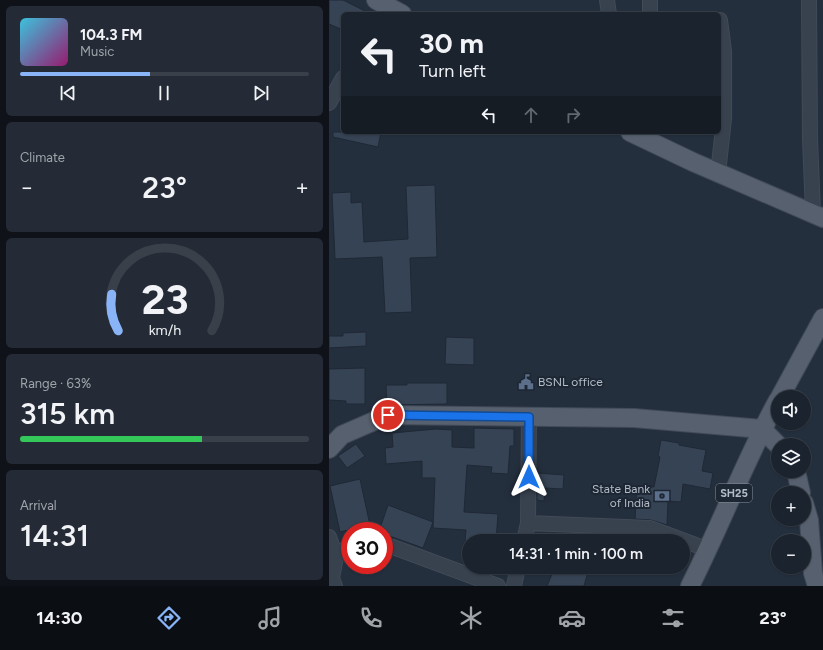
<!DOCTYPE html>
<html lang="en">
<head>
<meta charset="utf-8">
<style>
	:root { --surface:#1b232e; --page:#242b36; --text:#f1f3f6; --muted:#a0a4aa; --line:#39404a; --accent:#8ab4f8 }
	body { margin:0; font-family:Figtree,sans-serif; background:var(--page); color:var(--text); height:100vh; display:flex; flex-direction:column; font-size:15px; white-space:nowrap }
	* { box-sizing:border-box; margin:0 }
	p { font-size:13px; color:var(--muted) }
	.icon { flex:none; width:22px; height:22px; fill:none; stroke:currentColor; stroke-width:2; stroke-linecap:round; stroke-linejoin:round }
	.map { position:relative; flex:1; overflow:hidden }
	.side { display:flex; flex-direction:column; gap:6px; padding:6px; background:#0f1319; width:329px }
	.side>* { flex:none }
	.banner { position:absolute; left:12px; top:12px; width:380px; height:122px; border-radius:6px; box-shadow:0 1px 3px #0004,0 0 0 1px var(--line); background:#1b232e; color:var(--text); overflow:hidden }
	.tools { position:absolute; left:442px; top:390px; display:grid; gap:8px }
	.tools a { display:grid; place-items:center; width:40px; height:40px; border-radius:50%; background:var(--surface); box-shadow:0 1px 3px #0004,0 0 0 1px var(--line); font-size:20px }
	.speed { position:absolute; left:12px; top:522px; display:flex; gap:8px; font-size:20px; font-weight:700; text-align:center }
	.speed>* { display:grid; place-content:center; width:52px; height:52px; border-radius:50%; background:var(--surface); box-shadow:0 1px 3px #0004,0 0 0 1px var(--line); line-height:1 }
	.speed .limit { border:6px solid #d22; background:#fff; color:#111 }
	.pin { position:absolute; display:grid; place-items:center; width:34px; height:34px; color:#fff; margin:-17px; border:2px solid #fff; border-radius:50%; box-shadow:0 1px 4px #0007 }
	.me { position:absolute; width:44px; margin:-22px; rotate:0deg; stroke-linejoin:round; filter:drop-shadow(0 0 3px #0008) }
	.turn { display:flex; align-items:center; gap:14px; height:84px; padding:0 12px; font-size:18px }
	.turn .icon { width:52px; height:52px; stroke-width:2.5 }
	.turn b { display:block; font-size:28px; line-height:34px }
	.lanes { display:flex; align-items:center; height:38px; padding:0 12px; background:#0003; justify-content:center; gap:20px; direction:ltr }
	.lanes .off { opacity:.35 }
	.big { font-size:30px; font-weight:600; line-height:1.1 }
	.side .card { flex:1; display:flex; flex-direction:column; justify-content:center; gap:6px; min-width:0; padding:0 14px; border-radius:6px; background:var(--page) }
	.side .dial { align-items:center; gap:0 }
	.dial svg { height:104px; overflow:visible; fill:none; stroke:var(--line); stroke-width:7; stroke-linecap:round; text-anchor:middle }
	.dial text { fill:var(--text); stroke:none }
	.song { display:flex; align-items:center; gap:12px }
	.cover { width:48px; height:48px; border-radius:6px; background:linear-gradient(135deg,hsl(190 70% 55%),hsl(320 70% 35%)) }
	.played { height:4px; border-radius:2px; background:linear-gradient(90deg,var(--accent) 45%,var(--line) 45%) }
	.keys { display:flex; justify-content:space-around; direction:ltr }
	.heat { display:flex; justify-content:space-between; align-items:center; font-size:22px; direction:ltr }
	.charge { height:6px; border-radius:3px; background:linear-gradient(90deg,#34c759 63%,var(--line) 0) }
	.trip { position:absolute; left:133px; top:534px; width:228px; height:40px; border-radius:20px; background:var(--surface); box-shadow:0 1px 3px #0004,0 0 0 1px var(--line); font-weight:600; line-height:40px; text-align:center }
	.tabs { display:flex; height:64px; justify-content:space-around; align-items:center; background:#0b0e12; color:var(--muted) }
	.tabs .icon { width:28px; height:28px }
	.tabs .on { color:var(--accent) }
	.tabs b { font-size:18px; color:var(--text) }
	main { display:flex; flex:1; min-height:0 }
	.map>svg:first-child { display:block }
	.building { fill:#364354; stroke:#1f2835 }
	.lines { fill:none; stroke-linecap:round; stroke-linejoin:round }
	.minor-casing { stroke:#414a57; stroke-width:16 }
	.major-casing { stroke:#414a57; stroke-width:20 }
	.minor { stroke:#38414e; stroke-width:14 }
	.major { stroke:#56606e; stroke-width:18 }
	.route-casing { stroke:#114b97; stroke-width:10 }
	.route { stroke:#1a73e8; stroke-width:7 }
	.labels { text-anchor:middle; stroke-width:4; stroke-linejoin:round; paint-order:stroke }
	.shield { fill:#1d2633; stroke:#878f9c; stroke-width:1 }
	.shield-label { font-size:11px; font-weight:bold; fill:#b4bcc9 }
	.poi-label { font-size:12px; fill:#b4bcc9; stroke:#1d2633; text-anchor:start }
</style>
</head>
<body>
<main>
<section class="side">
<div class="card">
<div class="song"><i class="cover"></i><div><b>104.3 FM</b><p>Music</p></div></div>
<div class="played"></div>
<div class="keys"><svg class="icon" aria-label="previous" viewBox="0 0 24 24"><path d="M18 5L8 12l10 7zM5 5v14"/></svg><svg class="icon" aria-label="pause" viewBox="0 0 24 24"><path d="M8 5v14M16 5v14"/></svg><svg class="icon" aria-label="next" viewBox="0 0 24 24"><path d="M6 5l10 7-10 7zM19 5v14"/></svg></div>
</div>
<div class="card"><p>Climate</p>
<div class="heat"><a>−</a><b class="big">23°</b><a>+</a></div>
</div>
<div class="card dial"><svg viewBox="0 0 100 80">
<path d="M14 69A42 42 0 1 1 86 69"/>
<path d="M14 69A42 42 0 0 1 9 41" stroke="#8ab4f8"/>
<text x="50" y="56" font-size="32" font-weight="700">23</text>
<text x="50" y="72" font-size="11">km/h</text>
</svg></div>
<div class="card"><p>Range · 63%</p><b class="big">315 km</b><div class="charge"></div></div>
<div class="card"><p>Arrival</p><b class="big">14:31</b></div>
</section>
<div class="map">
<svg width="494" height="586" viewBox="0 0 494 586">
	<rect width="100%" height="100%" fill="#242f3e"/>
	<!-- building -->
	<path class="building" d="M0 0H14L42 14H14V30L0 24Z
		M4 132H52L49 147 4 137Z
		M106 185 108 257 81 258 83 312 56 313 53 257 6 259 3 193 22 192V203L33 202 35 242 79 239 77 186Z
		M37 332V346L0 348V336H14V333Z
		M117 337 145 338V365L116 364Z
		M36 368V404H17V401L0 400V369Z
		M78 383H118V404L58 405 57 385H78Z
		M145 428 185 429V446H181L179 474 162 473 163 467 138 465 135 512 169 514 167 541H136L137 530 104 528 106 478H93V461L57 464 56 448 64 447 63 433 107 429 123 430V447L145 448Z
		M332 440 350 443V445L377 450 373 471 384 473 381 489 354 484 352 502 339 501 338 525 322 520 306 519 308 486 325 487 331 457 329 456Z
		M27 444 36 456 18 468 9 456Z
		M208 473 235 475 234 489 216 488 215 501 208 500Z
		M31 479 41 525 11 532 1 486Z
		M59 505 104 522 94 548 55 534V531H50Z
		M226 567H242L259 572 255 586H218Z"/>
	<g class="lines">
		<!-- minor casing -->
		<g class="minor-casing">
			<path id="minor" d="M278 0 280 14
				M480 0 481 139 484 213
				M321 14V0
				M0 103 14 78
				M389 173 395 119V51L391 20H390
				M199 523 321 528 380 550
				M0 537 7 557 3 578 6 586
				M195 541 199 523 200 417
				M55 546 64 547 169 586
				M7 557 21 545
				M185 586 189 567"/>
		</g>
		<!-- major casing -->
		<g class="major-casing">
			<path id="major" d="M47 0 73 14
				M301 132 364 162 494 218
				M451 397 494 318
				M0 449 13 435 59 415 305 418 433 429 449 445
				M467 471 472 493
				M475 503 480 520 484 573 488 586
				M361 586C392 525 416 460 449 400"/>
		</g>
		<!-- minor -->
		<use href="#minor" class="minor"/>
		<!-- major -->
		<use href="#major" class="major"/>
	</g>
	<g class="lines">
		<!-- route casing -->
		<g class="route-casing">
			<path id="route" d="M59 415 200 417V477"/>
		</g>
		<!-- route -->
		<use href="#route" class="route"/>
	</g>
	<!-- icons -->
	<defs>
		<g id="civic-bare" transform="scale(1.2)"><path d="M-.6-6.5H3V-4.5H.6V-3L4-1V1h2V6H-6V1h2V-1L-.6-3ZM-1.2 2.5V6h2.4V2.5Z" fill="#5c6f8a" stroke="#1d2633" stroke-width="2.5" paint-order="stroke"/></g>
		<g id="bank-bare" transform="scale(1.2)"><path d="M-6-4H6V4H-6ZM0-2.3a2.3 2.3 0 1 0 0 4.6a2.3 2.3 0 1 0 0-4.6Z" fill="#5c6f8a" stroke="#1d2633" stroke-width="2.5" paint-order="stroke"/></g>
	</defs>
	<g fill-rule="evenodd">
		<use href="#civic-bare" x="197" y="382"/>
		<use href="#bank-bare" x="333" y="496"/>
	</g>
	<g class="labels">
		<!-- shield labels -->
		<rect class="shield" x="387" y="484" width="36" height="18" rx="3"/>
		<g class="shield-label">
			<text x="405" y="497">SH25</text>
		</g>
		<!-- poi labels -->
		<g class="poi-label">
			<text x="209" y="386">BSNL office</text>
			<text x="321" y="493" text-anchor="end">State Bank<tspan x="321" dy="14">of India</tspan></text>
		</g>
	</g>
</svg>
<div class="tools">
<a><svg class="icon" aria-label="sound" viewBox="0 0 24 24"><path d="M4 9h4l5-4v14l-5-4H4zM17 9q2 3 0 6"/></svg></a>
<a><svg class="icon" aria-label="layers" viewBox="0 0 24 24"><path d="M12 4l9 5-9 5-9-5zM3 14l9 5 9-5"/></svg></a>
<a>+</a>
<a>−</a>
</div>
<div class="speed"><div class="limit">30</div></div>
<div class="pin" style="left:59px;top:415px;background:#d93025"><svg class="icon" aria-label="arrive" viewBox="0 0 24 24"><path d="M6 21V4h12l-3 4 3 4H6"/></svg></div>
<svg class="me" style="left:200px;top:477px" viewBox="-20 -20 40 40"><path d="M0-17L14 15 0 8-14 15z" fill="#1a73e8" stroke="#fff" stroke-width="4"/></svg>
<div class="trip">14:31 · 1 min · 100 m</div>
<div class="banner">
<div class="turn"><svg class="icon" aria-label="left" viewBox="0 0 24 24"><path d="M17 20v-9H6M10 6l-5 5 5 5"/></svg><div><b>30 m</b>Turn left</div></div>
<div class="lanes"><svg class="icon" aria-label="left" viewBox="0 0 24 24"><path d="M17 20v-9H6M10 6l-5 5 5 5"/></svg><svg class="icon off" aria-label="ahead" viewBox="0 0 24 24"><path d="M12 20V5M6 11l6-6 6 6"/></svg><svg class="icon off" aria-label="right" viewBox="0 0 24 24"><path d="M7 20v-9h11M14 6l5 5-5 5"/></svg></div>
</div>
</div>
</main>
<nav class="tabs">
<b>14:30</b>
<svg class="icon on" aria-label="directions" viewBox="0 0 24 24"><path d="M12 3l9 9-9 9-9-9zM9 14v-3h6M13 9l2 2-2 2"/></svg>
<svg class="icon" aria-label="music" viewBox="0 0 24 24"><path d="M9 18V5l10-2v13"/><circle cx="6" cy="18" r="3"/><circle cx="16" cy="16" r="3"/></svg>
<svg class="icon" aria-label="phone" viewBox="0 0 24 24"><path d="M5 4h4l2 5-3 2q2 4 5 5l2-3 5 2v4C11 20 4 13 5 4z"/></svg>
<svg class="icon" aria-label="climate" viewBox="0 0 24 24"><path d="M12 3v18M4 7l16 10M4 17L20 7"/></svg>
<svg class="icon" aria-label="car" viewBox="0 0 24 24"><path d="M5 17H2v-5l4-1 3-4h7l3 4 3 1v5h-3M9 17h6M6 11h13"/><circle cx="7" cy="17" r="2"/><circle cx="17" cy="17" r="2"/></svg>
<svg class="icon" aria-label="filters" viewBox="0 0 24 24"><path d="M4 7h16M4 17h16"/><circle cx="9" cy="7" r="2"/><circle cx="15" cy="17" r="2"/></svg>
<b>23°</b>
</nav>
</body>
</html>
